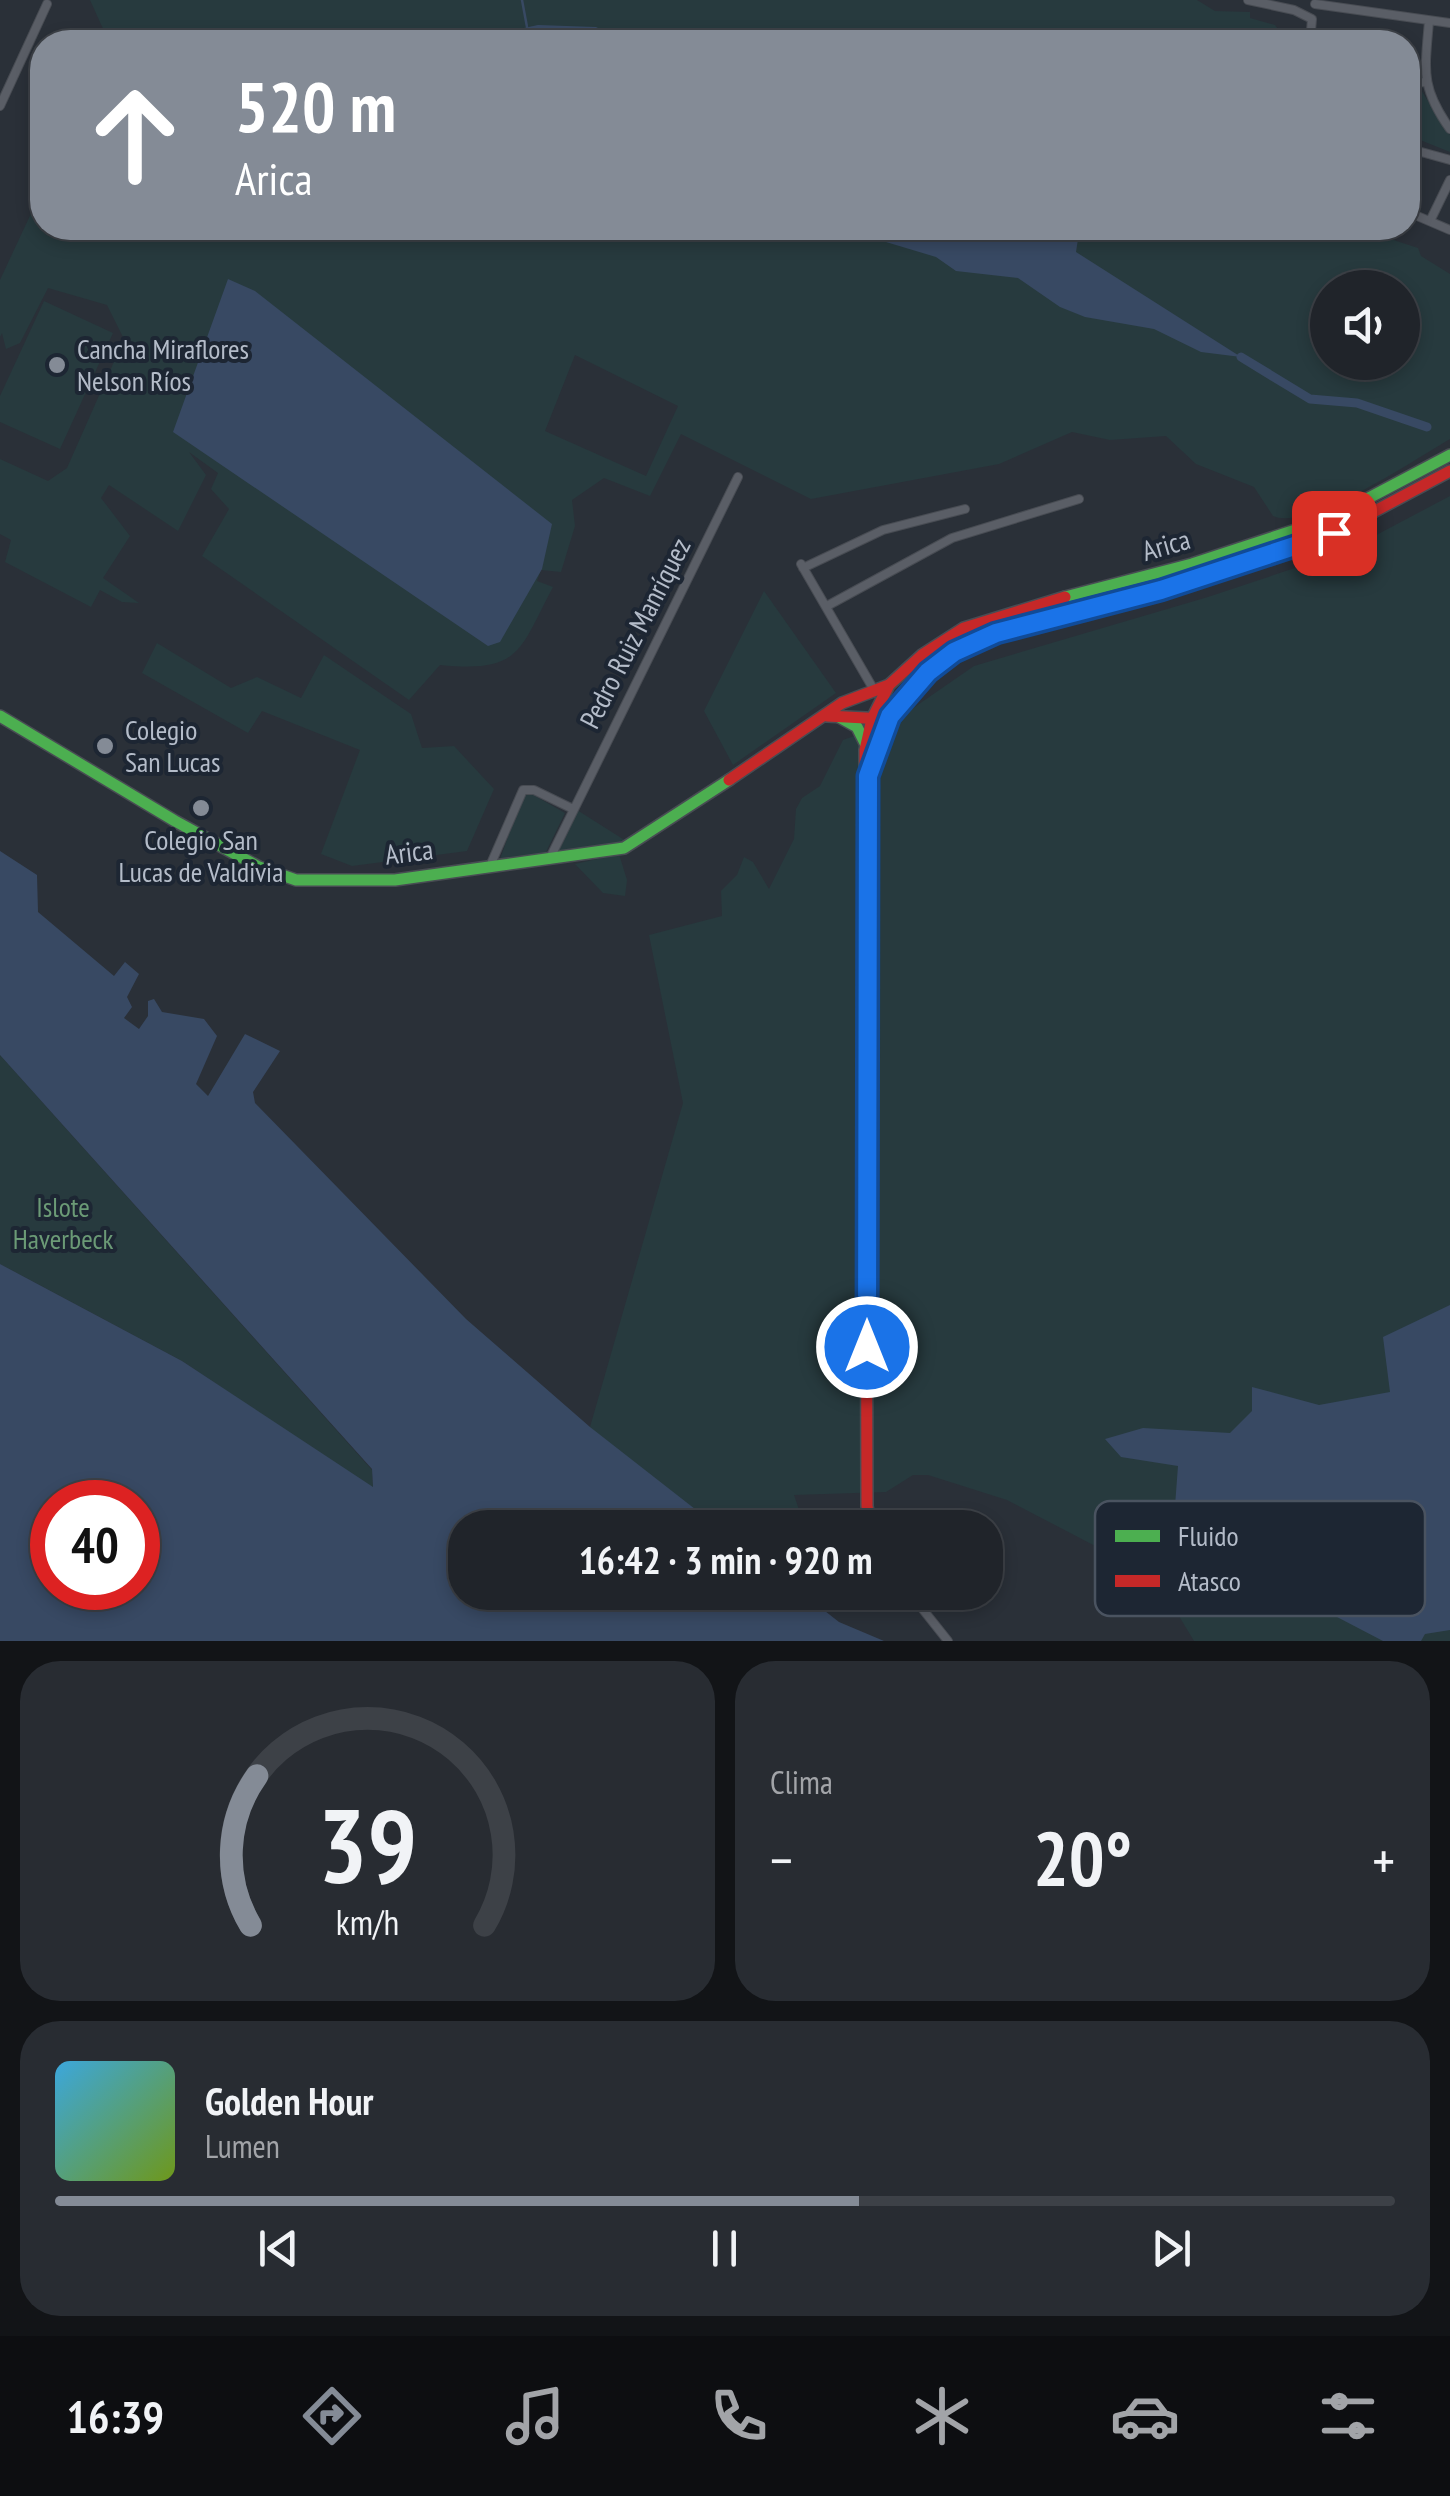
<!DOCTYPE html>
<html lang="es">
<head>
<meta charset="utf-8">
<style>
	:root { --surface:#20242a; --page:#282c32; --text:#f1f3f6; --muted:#a2a4a8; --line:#3d4147; --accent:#848b96 }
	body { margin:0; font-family:"PT Sans Narrow",sans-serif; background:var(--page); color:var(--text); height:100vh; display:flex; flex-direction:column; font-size:38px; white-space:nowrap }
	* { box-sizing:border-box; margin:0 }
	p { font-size:32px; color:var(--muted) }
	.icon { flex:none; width:55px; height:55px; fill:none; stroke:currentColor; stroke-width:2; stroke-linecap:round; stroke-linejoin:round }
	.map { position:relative; height:1641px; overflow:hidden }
	.details { display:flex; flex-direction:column; gap:20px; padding:20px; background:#121417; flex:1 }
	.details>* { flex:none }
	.top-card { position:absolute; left:30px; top:30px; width:1390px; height:210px; border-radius:40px; box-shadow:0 5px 15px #0003,0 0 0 2px var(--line); background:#848b96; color:#fff; overflow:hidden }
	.controls { position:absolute; left:1310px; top:270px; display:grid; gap:20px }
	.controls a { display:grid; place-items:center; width:110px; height:110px; border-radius:50%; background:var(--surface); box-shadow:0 5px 15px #0003,0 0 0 2px var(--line); font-size:50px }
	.speed { position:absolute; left:30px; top:1480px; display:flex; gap:20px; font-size:50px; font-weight:700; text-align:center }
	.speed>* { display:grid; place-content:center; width:130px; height:130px; border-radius:50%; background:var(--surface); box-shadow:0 5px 15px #0003,0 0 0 2px var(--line); line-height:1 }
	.speed .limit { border:15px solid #d22; background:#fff; color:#111 }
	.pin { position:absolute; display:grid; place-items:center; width:85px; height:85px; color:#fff; margin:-42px; border-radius:20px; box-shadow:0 5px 15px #0006 }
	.me { position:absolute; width:110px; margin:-55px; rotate:0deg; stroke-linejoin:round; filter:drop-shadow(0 0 8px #0008) }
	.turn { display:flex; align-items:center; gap:35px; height:210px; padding:0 40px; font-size:45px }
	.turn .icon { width:130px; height:130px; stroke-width:2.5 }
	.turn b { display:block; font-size:70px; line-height:85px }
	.big { font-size:75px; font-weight:600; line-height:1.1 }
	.details .widget { flex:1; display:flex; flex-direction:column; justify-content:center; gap:15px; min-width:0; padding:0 35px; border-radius:40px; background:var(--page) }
	.details .dial { align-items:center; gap:0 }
	.dial svg { height:260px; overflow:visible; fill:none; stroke:var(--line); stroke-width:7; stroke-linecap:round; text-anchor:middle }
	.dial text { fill:var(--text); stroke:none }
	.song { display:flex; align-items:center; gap:30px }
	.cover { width:120px; height:120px; border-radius:15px; background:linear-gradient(135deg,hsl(200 70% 55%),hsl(80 70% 35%)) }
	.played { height:10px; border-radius:5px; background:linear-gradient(90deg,var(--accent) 60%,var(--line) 60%) }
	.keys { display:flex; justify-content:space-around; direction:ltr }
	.heat { display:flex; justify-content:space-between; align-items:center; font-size:55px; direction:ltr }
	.details .tiles { flex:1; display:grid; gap:20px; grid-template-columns:1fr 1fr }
	.widget:last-child { grid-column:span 2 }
	.trip { position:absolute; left:448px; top:1510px; width:555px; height:100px; border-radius:40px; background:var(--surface); box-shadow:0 5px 15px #0003,0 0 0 2px var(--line); font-weight:600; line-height:100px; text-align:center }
	.tabs { display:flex; height:160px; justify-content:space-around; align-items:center; background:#0d0e11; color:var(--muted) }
	.tabs .icon { width:70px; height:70px }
	.tabs .selected { color:var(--accent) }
	.tabs b { font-size:45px; color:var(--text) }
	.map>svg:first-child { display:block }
	.green { fill:#273a3e; fill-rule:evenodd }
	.water { fill:#384963; fill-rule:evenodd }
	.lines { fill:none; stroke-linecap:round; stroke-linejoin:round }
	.stream { stroke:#384963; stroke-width:2.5 }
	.canal { stroke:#384963; stroke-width:9 }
	.street-casing { stroke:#484c53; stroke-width:10 }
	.fast-casing { stroke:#484c53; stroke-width:14 }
	.jam-casing { stroke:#484c53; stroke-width:14 }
	.street { stroke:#5a5e66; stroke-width:8 }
	.fast { stroke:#4caf50; stroke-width:11 }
	.jam { stroke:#c62828; stroke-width:11 }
	.route-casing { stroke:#114b97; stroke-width:25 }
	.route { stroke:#1a73e8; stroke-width:18 }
	.poi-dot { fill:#848b96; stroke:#1d2633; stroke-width:4 }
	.labels { text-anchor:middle; stroke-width:8; stroke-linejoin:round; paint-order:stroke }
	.poi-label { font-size:28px; fill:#b4bcc9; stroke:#1d2633; text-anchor:start }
	.street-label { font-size:28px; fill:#b4bcc9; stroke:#1d2633 }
	.park-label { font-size:28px; fill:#6b9a76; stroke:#1d2633 }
	.key { fill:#1d2633; stroke:#4a5360; stroke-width:2.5 }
	.key-label { font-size:28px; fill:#b4bcc9 }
</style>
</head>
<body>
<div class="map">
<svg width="1450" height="1641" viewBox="0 0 1450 1641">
	<rect width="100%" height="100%" fill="#2a3038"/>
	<!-- green -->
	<path class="green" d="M90 0H1197L1215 11 1250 12V18L1275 25 1287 42H109Z
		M1408 86 1419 87 1450 135V152L1415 138Z
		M42 190V228H1357L1418 248 1421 256 1450 274V439C1417 458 1308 532 1273 516L1254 487 1196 464 1166 436 1110 440 1072 432 999 464 811 499 681 434 650 496 604 478 572 500 575 526 561 572 541 570 537 581 553 587C519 651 521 673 440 665L409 700 202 556 229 509 211 489 218 473 189 452 206 475 178 531 109 485 101 498 130 536 103 578 139 603 122 602 100 590 91 607 5 562 11 540 0 534V459L48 481 67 468 124 339 107 305 48 288 20 343 6 349 2 333 0 337V280ZM1328 288H1402V362H1328ZM303 330 551 524 550 532 549 533ZM575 355 678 406 646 476 545 431Z
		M44 301 113 333 60 449 0 422V396Z
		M1450 496V1641H1194L1159 1583 1147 1573 1007 1500 928 1475H913L886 1492 794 1495 805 1527H684L590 1427 683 1103 649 935 722 916 721 891 737 875 744 857 753 862 769 889 794 839 796 809 802 798 820 786 843 740 893 722 974 666 1208 597 1346 551Z
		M1151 582 1152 589 1002 628 948 650 944 647 991 625Z
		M764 591 836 693 733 765 704 711Z
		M157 643 231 688 257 677 301 698 324 655 411 714 422 748 454 746 494 789 467 851 352 866 321 854 360 750 262 711 248 733 142 673Z
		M530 793 565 813 545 854 500 859 523 795Z
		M577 810 626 841 559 852 557 847Z
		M619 854 627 880 625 896 603 893 575 864Z
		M0 1055 372 1470 373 1489 182 1361 0 1264Z"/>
	<!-- water -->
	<path class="water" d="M538 25 596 27 626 42H509L519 29Z
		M785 228H1109L1078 239 1076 252 1241 357 1201 352 1154 329 1085 317 1060 307 1018 278 956 271 936 257 886 242Z
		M228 279 255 291 552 524 542 569 500 642 488 646 173 432Z
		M0 851 37 875 38 912 114 976 125 962 139 974 127 997 132 1007 124 1018 139 1029 148 1016V1001L154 999 162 1012 204 1019 217 1036 196 1084 208 1096 245 1034 280 1051 253 1092 255 1103 466 1319 590 1427 718 1527 465 1528V1592L802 1593 839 1622 884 1641H0V1264L182 1361 373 1487 372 1469 0 1055ZM52 1502H138V1588H52Z
		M1450 1305V1630L1425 1634 1421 1641H1383L1316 1606 1243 1604 1154 1567 1149 1522 1175 1506 1178 1466 1121 1457 1105 1439 1143 1428 1230 1433 1252 1411V1387L1319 1405 1390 1392 1383 1337Z"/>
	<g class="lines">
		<!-- stream -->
		<path class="stream" d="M522 0 527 27"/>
		<!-- canal -->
		<path class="canal" d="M1241 357 1310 399 1357 403 1427 427"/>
		<!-- street casing -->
		<g class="street-casing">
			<path id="street" d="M1248 0 1294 10 1312 19 1310 42
				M1315 4 1450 23
				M1429 21C1425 70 1420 87 1450 129
				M1408 83 1424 82
				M0 106 47 4
				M1408 120 1414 150 1408 164
				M1414 150 1450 160
				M1408 212 1450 230
				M1431 219 1450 180
				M801 564 874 690
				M803 568 883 530 965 509
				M827 606 952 538 1079 499
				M867 776 889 719
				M549 860 738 477
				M490 866 523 790H534L573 809
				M909 1592 948 1641"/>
		</g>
		<!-- fast casing -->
		<g class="fast-casing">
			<path id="fast" d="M1065 597 1192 564 1329 519 1450 455
				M0 716 175 821 259 867 296 880H395L624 848 729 780
				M839 717 857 727 865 743"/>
		</g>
		<!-- jam casing -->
		<g class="jam-casing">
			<path id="jam" d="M827 716 885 719 939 661 976 641 1161 590 1334 533 1450 471
				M729 780 842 703 889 685 922 655 964 628 1065 597
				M871 1528 867 1506 865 750 872 719 889 685"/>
		</g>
		<!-- street -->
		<use href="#street" class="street"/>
		<!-- fast -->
		<use href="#fast" class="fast"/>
		<!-- jam -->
		<use href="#jam" class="jam"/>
	</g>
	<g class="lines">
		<!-- route casing -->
		<g class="route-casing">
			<path id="route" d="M867 1347 868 776 890 716 928 672 954 652 996 633 1161 590 1334 533"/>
		</g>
		<!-- route -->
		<use href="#route" class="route"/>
	</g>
	<!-- markers -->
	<g class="poi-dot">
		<circle cx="57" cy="365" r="10"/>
		<circle cx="105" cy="746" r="10"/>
		<circle cx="201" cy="808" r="10"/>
	</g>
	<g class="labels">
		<!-- poi labels -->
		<g class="poi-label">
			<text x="77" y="359">Cancha Miraflores<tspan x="77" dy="32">Nelson Ríos</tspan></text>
			<text x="125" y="740">Colegio<tspan x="125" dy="32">San Lucas</tspan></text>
			<text x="201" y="850" text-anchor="middle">Colegio San<tspan x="201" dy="32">Lucas de Valdivia</tspan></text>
		</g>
		<!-- street labels -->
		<g class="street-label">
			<text transform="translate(1166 545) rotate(-16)" y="10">Arica</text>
			<text transform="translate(635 633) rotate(-63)" y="10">Pedro Ruiz Manríquez</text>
			<text transform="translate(409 852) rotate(-7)" y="10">Arica</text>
		</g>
		<!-- park labels -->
		<g class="park-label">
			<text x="63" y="1217">Islote<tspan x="63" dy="32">Haverbeck</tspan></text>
		</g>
	</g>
	<!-- legend -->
	<rect x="1095" y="1501" width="330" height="115" rx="15" class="key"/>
	<rect x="1115" y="1530" width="45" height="12" fill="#4caf50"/>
	<rect x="1115" y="1575" width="45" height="12" fill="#c62828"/>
	<g class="key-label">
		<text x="1178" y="1546">Fluido</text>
		<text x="1178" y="1591">Atasco</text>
	</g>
</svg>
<div class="controls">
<a><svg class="icon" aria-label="sound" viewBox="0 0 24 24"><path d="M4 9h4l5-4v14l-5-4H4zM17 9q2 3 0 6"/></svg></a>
</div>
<div class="speed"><div class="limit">40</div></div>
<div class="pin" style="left:1334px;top:533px;background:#d93025"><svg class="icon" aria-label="arrive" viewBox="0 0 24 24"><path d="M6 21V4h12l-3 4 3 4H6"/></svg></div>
<svg class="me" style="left:867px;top:1347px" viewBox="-20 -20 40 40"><circle r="17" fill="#1a73e8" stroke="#fff" stroke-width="3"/><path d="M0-11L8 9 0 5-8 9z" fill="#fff"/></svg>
<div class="trip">16:42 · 3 min · 920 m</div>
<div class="top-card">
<div class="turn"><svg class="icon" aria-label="ahead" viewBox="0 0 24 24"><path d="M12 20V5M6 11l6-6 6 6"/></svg><div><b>520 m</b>Arica</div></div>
</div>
</div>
<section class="details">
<div class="tiles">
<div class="widget dial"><svg viewBox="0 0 100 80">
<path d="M14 69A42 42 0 1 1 86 69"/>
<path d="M14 69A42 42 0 0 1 16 23" stroke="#848b96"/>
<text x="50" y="56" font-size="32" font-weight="700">39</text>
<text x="50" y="72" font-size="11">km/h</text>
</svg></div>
<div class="widget"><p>Clima</p>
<div class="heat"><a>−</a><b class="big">20°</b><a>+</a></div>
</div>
<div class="widget">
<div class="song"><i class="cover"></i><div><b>Golden Hour</b><p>Lumen</p></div></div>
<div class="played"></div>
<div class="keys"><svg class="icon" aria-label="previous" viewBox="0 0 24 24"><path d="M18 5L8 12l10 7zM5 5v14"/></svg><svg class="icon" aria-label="pause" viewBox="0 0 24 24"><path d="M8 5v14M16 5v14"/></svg><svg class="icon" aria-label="next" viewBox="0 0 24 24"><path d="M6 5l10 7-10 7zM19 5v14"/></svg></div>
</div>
</div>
</section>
<nav class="tabs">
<b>16:39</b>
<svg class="icon selected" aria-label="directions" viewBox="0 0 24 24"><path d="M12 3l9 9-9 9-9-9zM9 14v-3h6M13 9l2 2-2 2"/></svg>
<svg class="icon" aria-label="music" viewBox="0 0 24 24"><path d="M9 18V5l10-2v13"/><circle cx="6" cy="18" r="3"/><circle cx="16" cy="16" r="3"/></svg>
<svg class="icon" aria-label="phone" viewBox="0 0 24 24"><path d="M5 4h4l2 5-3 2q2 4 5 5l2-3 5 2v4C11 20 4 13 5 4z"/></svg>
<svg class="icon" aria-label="climate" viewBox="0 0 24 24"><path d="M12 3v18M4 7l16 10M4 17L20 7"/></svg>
<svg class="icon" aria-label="car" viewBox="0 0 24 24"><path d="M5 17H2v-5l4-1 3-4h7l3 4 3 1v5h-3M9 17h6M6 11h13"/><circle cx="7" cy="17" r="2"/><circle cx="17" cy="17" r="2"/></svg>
<svg class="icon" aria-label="filters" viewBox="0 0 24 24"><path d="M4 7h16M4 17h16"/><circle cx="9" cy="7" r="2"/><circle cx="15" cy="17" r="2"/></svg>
</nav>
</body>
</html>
